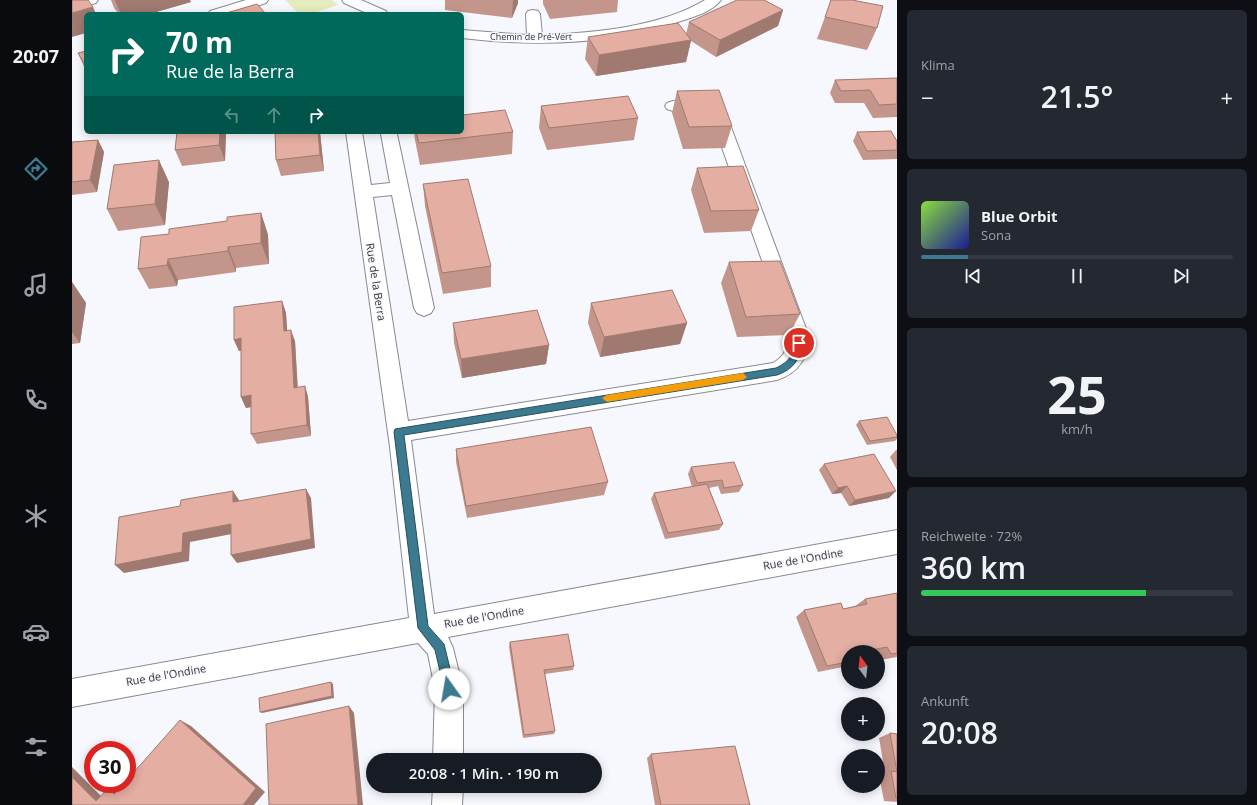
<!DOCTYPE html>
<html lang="de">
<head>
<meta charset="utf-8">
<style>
	:root { --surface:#171b24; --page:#242831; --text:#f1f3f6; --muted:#9ea1a6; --line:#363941; --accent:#3c7a8f }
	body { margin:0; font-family:"Open Sans",sans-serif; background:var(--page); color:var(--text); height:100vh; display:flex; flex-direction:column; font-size:15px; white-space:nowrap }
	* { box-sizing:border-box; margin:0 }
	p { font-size:13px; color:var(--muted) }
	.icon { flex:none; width:22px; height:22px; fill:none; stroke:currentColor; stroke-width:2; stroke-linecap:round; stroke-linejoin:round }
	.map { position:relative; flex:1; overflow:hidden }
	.sheet { display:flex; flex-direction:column; gap:10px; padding:10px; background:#0d0f14; width:360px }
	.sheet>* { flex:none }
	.guide { position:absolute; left:12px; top:12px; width:380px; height:122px; border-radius:6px; box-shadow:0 2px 10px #0003; background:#00695c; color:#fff; overflow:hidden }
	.needle { width:26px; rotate:345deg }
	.controls { position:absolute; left:769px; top:645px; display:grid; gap:8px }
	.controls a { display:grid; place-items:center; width:44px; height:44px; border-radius:50%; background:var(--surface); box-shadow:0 2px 10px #0003; font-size:20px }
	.speed { position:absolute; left:12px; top:741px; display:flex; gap:8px; font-size:20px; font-weight:700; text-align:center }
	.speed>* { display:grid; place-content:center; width:52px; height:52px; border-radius:50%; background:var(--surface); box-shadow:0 2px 10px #0003; line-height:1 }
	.speed .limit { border:6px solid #d22; background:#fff; color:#111 }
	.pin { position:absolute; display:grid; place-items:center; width:34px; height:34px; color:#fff; margin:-17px; border:2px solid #fff; border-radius:50%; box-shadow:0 1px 4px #0007 }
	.me { position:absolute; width:44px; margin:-22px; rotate:347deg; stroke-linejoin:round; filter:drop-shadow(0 0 3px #0008) }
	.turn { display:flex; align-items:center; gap:14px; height:84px; padding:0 16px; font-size:18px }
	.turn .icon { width:52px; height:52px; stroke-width:2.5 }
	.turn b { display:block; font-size:28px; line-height:34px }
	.lanes { display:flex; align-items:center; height:38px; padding:0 16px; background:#0003; justify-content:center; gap:20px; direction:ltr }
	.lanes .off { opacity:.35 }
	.big { font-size:30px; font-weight:600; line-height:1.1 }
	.sheet .card { flex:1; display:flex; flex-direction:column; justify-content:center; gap:6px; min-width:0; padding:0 14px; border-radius:6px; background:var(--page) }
	.sheet .dial { align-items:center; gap:0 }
	.dial b { font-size:52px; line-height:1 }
	.song { display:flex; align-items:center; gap:12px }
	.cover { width:48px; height:48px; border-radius:6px; background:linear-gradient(135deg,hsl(90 70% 55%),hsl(240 70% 35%)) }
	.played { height:4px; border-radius:2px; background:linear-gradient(90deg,var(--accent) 15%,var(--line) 15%) }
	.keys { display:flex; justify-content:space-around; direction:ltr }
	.heat { display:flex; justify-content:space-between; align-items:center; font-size:22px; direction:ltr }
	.charge { height:6px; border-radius:3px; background:linear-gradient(90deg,#34c759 72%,var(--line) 0) }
	.trip { position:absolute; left:294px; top:753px; width:236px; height:40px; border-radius:20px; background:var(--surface); box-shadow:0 2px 10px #0003; font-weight:600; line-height:40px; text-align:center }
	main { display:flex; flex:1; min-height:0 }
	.tab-bar { display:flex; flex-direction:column; width:72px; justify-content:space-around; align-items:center; background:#090b0e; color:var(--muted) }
	.tab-bar .icon { width:28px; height:28px }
	.tab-bar .current { color:var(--accent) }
	.tab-bar b { font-size:18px; color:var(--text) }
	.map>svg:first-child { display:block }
	.green { fill:#e7ecbf }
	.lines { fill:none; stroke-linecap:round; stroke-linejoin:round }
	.minor-casing { stroke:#888994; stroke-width:2 }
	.minor { fill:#fff; fill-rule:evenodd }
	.wall { fill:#c4968b }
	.shaded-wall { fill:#a07a71 }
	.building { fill:#e4aea2; stroke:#a07a71 }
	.route { fill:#3c7a8f; stroke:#274f5d }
	.slow { fill:#f59e0b }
	.labels { text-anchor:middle; stroke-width:3; stroke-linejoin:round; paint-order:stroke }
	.far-street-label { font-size:9px; fill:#323337; stroke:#f7f8fd }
	.street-label { font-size:11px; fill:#323337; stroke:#f7f8fd }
</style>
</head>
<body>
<main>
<nav class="tab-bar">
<b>20:07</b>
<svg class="icon current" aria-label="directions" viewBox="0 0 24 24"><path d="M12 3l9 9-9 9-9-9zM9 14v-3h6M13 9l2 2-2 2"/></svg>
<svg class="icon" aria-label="music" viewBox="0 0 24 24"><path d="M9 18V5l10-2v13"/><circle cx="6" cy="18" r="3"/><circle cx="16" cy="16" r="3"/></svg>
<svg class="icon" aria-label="phone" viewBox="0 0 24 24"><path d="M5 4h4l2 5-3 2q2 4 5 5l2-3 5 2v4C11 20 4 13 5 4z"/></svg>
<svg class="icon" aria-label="climate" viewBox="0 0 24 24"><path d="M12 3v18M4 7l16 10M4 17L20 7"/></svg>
<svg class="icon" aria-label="car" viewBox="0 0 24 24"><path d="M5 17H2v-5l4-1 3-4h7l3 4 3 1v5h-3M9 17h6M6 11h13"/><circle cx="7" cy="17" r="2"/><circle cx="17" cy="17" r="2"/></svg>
<svg class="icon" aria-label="filters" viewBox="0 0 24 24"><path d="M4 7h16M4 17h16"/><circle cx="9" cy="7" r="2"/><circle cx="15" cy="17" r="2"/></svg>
</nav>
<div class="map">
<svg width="825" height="805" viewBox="0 0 825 805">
	<rect width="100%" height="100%" fill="#f7f8fd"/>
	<!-- green -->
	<path class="green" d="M213 0H260L266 5 239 14H227Z"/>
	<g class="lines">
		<!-- minor casing -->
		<g class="minor-casing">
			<path id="minor" d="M3 0H26L24 3 0 9V1Z
				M174 0H196L194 3 158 14H136L138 11Z
				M270 0H289L314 11 316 14H297L272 3Z
				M633 0H649C641 11 624 16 612 20 541 45 465 47 390 38V30L455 35 454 14 456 11 461 10 466 11 468 14 470 35C521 33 589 27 633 0Z
				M642 98 648 100 650 103 736 334C738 357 726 373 705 380L339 440 362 614 825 530V554L376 637 381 648 391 689V760H361L363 689 356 654 346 643 0 707V679L337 618 318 447 274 132H290L299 185 318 183 309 134 310 132H324L325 134 362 308 359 313 352 316 345 313 342 308 320 195 301 197 336 421 701 363C713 356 716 348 716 334L636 108 601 111 595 109 593 106 595 103 601 101Z
				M361 786H391L390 805H360Z"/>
		</g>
		<!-- minor -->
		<use href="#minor" class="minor"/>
	</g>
	<!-- wall -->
	<path class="wall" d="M39 0H118L119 2 77 14H47L42 8Z
		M373 0H446V3L440 18 373 10Z
		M471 0H546L545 12 478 19 471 4Z
		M759 0 805 28 795 50 745 39Z
		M711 10 706 26 644 57 619 41 614 62 524 76 513 59 516 37 614 34 617 22Z
		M14 51V71L6 53Z
		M825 78V117L801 118 792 103H763L758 93 763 80Z
		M605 91 660 126 653 148 611 149 600 113Z
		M469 106 566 118 562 140 475 150 467 128Z
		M105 132H154L153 161 110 166 103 150Z
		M203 132H248L252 171 209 176 204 160Z
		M342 132H441L440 154 348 165 343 140Z
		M785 132 825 141V159L791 160 781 141Z
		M26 140 32 152 25 192 0 195V142Z
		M625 168 687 210 679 231 632 233 619 190Z
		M97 182 93 225 46 231 35 209Z
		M351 184 419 266V287L371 294 353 206Z
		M189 213 196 235 197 264 164 268V272L106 280 105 286 77 289 66 269 97 234 155 221Z
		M657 262 728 314 717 335 665 337 649 283Z
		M0 282 14 303 8 343 0 344Z
		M210 301 214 313 215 331 223 341 226 388 233 386 236 397 239 436 185 444 179 434V407L174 408 169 397V351H167L162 340Z
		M519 303 615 323 608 344 528 357 516 323Z
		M381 323 477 345 474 364 390 378 382 343Z
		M787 421 825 435V439L823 441 795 445 784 425Z
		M384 449 536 482 532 495 395 518 384 462Z
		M824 450H825V470L818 457Z
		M752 464 817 498 777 506 769 493 760 494 747 470Z
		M619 467 671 485 667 492 649 494 646 486 637 488 651 524 647 530 593 539 579 499 582 493 620 487 616 474Z
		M825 593V657L808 660 806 656V652H776V666L746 672 724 617 732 610 771 609 783 606 793 599Z
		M438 642 502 666 501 670 473 674 483 731 482 734 451 738 437 647Z
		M818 733 825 734V802L812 801 807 775 813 773 807 738Z
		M579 754 678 805H583L575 758Z"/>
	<!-- shaded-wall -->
	<path class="shaded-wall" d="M43 0H118L119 2 77 14H49Z
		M441 0H446V3L440 18Z
		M21 7 24 14H14V33L0 37V13Z
		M711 10 706 26 644 57 648 40Z
		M619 40 614 62 524 76 527 55Z
		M148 132H154L153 161 147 145Z
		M246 132H248L252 171 248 155Z
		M26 140 32 152 25 192 18 180Z
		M87 160 97 182 93 225 83 204Z
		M189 213 196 235 197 264 189 243Z
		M156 247 164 268V272L156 251Z
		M96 259 106 280 105 286 95 265Z
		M0 282 14 303 8 343 0 332Z
		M210 301 214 313 216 343 212 331Z
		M615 323 608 344 528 357 532 337Z
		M219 330 223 341 226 399 222 388Z
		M169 338 174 350 167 351 162 340Z
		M477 345 474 364 390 378 389 359Z
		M233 386 236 397 239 436 235 425Z
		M179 395 184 406 174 408 169 397Z
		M775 486 769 493 760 494 766 488Z
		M234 489 239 498 243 548 165 563 159 555Z
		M161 491 167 500V511L161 502Z
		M824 491 817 498 777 506 783 500Z
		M159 524 165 533 118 542 117 561 52 573 43 565 111 533Z
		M259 682 261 684 262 698 190 713 188 712Z
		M277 706 282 713 291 805H286Z
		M108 720 119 726 193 792 182 805H171Z
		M0 767 38 805 24 801 0 777Z
		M36 788 50 792 42 794Z"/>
	<!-- building -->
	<path class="building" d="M0 0H16L21 7 0 13Z
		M665 0H692L711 10 648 40 617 22Z
		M759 0H780L811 6 805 28 753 17Z
		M185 4 194 14H151Z
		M606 23 619 40 527 55 516 37Z
		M14 51V67L6 53Z
		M825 78V104L807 105 798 90 769 91 763 80Z
		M647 90 660 126 617 127 605 91Z
		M556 96 566 118 477 128 469 106Z
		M433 110 441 132 347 143 344 132H390V115Z
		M819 131 825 141V150L795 151 785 132Z
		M105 132H148L147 145 103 150Z
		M203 132H246L248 155 204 160Z
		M26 140 18 180 0 182V142Z
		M87 160 83 204 35 209 42 165Z
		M671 166 687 210 639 211 625 168Z
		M396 179 419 266 370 273 351 184Z
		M189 213V243L156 247V251L96 259 95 265 66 269 69 237 97 234V229L155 221V217Z
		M708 261 728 314 674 317 657 262Z
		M600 290 615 323 532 337 519 303Z
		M210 301 212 331 219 330 222 388 233 386 235 425 179 434V395L169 397V338L162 340V307Z
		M465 310 477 345 389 359 381 323Z
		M815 417 825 435V437L798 441 787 421Z
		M519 427 536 482 394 506 384 449Z
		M802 454 824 491 783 500 775 486 766 488 752 464Z
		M662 462 671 485 652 488 650 480 625 483 619 467Z
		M635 484 651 524 596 533 582 493Z
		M234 489 239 539 159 555V524L111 533 110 552 43 565 47 517 108 506 109 500 161 491V502Z
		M825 593V653L819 654 815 647 789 652H776V662L755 666 732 610 769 603 771 609 795 604 793 599Z
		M496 634 502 666 472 670 483 731 452 735 438 642Z
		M259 682 260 696 188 712 187 698Z
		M277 706 286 805H197L194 724Z
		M108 720 184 788 171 805H0V777L24 801 36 788 42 794 51 784H55V780Z
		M818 733 825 734V798H824L819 771 825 772Z
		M663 746 678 805H589L579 754Z"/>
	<!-- route -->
	<path class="route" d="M727 340 731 343C727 360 722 369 705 375L332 435 356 626 372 644 383 689 381 693 377 695 373 693 363 650 346 628 322 432 323 429 704 368C710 365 715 362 719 356 722 351 720 342 727 340Z"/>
	<!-- slow -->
	<path class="slow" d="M671 373 675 377 671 380 535 402 530 398 535 395Z"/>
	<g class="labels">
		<!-- far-street labels -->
		<g class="far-street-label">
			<text x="459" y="40">Chemin de Pré-Vert</text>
		</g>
		<!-- street labels -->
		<g class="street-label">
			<text transform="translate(304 282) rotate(81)" y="4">Rue de la Berra</text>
			<text transform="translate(731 559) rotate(-10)" y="4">Rue de l'Ondine</text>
			<text transform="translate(412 617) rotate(-10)" y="4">Rue de l'Ondine</text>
			<text transform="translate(94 675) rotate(-10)" y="4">Rue de l'Ondine</text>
		</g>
	</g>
</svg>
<div class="controls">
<a><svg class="needle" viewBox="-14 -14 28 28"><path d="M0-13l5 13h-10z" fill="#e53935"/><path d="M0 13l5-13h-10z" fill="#9ea1a6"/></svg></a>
<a>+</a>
<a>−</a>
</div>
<div class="speed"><div class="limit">30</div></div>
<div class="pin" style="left:727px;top:343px;background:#d93025"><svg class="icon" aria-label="arrive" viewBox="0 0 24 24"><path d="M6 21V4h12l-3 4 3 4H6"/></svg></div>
<svg class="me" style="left:377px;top:689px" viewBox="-20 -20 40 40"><circle r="19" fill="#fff"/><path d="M0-13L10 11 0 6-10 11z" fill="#3c7a8f"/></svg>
<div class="trip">20:08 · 1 Min. · 190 m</div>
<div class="guide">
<div class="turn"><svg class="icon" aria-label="right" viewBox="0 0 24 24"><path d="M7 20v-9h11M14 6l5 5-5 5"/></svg><div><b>70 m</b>Rue de la Berra</div></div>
<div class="lanes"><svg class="icon off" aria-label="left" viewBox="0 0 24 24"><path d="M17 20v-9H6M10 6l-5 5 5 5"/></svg><svg class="icon off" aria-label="ahead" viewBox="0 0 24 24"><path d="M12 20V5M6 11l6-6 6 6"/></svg><svg class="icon" aria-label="right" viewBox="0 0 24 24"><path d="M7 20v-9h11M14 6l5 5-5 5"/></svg></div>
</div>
</div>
<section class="sheet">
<div class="card"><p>Klima</p>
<div class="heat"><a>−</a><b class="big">21.5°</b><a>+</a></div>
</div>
<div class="card">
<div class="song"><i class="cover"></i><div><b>Blue Orbit</b><p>Sona</p></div></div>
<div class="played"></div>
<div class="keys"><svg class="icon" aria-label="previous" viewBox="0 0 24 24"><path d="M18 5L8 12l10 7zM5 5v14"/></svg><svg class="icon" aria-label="pause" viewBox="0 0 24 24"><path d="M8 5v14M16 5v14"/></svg><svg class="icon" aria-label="next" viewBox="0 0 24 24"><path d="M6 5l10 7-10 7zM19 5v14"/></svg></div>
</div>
<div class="card dial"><b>25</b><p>km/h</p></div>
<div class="card"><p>Reichweite · 72%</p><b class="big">360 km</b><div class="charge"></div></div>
<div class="card"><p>Ankunft</p><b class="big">20:08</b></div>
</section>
</main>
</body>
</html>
